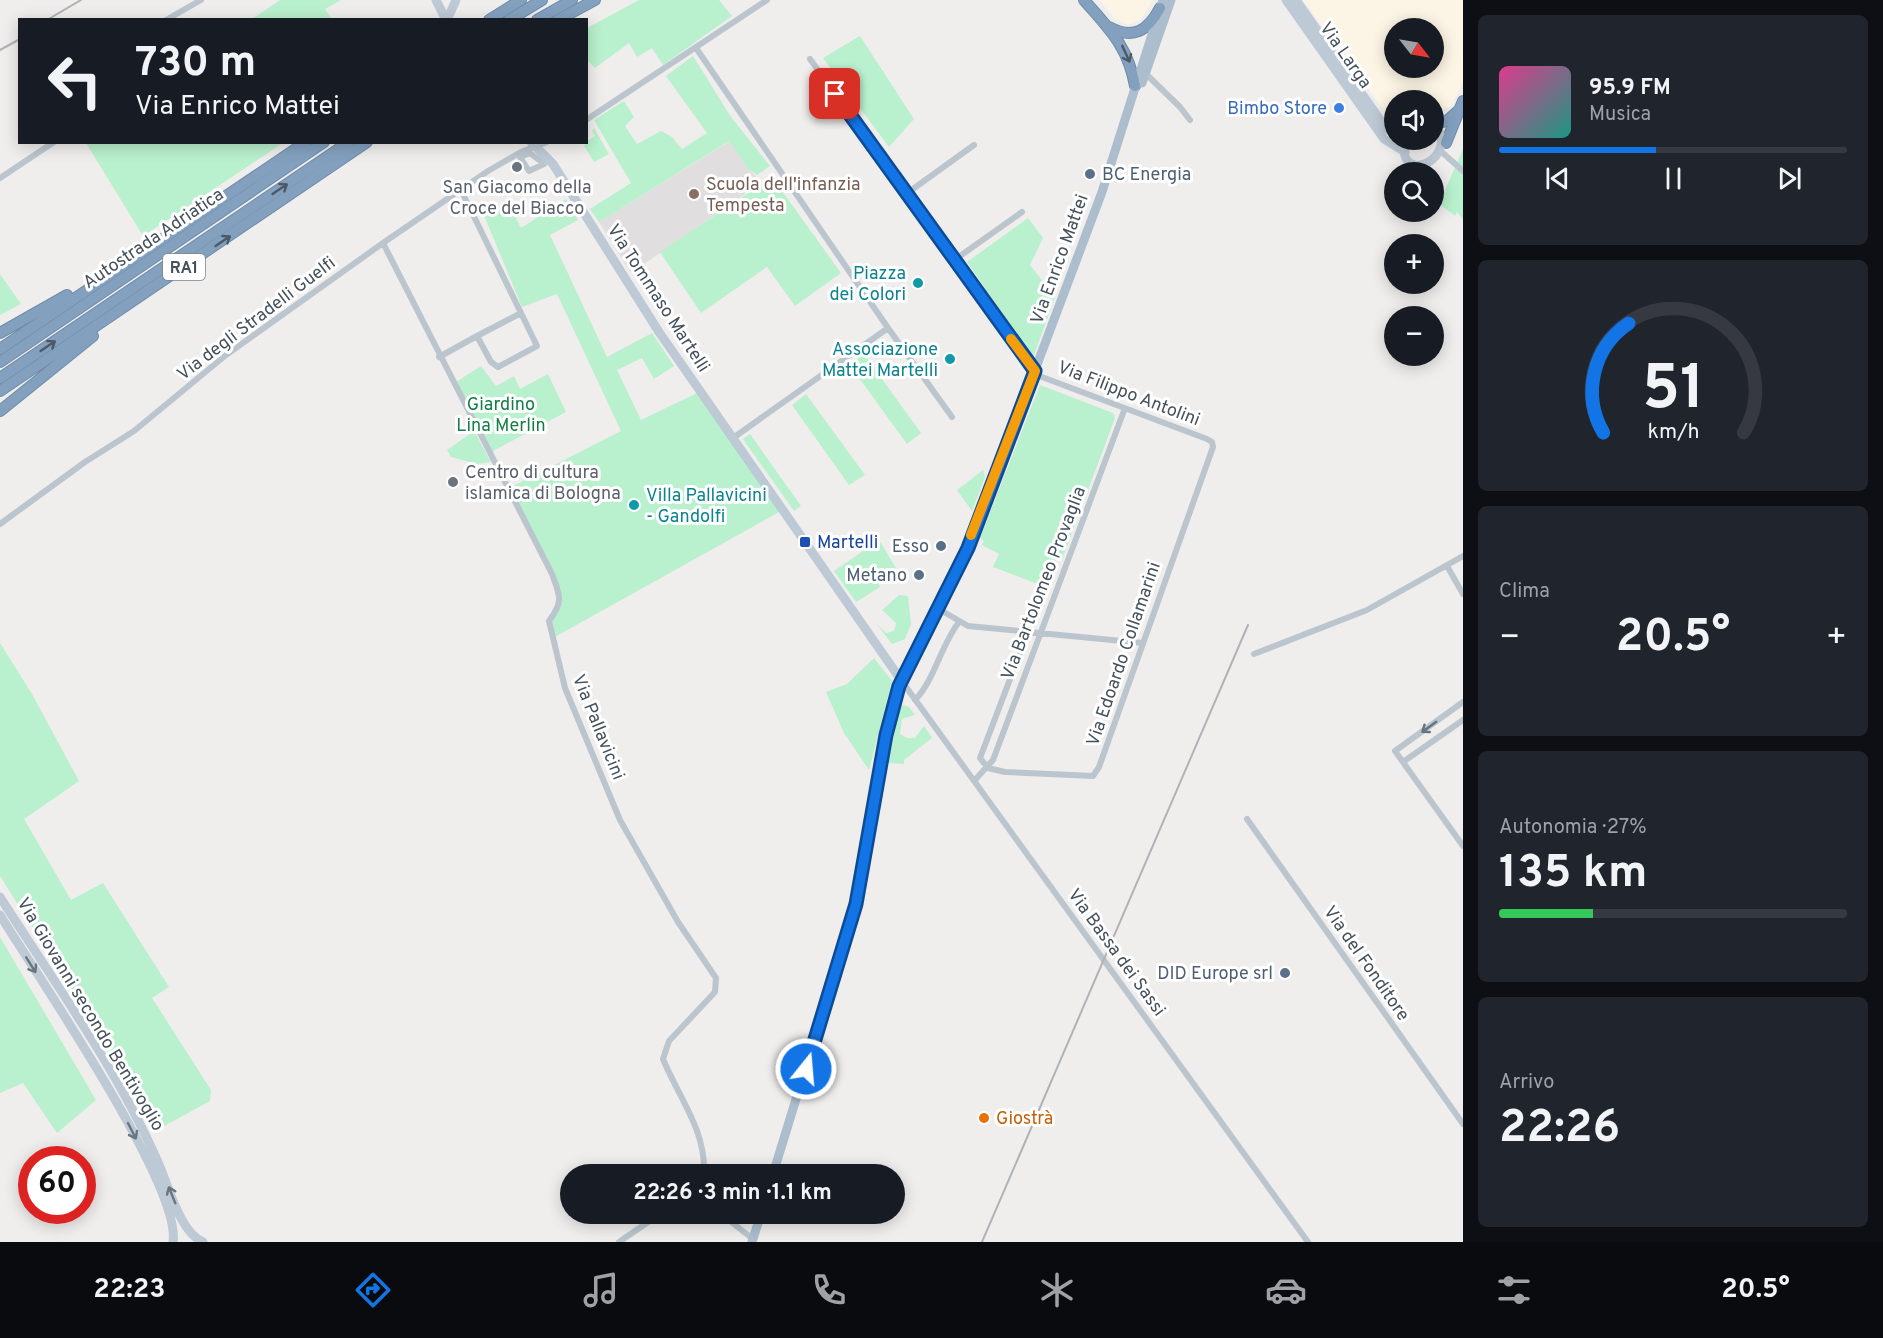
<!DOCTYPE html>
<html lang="it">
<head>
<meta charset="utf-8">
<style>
	:root { --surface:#171b24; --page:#20242c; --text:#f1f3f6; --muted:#9ea1a6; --line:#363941; --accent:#1274e5 }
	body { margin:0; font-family:Overpass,sans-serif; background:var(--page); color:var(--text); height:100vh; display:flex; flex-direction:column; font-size:22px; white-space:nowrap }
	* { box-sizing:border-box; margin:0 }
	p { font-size:20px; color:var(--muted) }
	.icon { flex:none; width:33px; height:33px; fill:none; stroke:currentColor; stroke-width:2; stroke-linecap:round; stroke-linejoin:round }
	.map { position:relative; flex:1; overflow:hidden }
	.side { display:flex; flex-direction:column; gap:15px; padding:15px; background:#0d0f14; width:420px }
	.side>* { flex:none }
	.hud { position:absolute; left:18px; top:18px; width:570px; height:126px; border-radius:0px; box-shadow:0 3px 15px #0003; background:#171b24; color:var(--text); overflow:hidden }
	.needle { width:39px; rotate:121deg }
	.fabs { position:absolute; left:1384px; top:18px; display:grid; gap:12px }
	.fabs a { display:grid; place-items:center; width:60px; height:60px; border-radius:50%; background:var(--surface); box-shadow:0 3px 15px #0003; font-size:30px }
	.speed { position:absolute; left:18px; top:1146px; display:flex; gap:12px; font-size:30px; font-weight:700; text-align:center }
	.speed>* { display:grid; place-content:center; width:78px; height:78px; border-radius:50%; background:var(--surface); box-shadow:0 3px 15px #0003; line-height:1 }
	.speed .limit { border:9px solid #d22; background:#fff; color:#111 }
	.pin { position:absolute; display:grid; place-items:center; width:51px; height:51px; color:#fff; margin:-26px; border-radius:12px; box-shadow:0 3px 9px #0006 }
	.me { position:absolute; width:66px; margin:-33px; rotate:17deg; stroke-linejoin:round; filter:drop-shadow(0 0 4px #0008) }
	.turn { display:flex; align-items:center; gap:21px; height:126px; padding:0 18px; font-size:27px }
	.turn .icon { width:78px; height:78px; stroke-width:2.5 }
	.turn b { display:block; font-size:42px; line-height:51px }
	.big { font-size:45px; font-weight:700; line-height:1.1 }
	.side .widget { flex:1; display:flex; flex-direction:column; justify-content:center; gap:9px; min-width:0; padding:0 21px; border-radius:9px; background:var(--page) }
	.side .dial { align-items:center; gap:0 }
	.dial svg { height:156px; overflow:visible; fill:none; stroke:var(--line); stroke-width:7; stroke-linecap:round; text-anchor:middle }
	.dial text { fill:var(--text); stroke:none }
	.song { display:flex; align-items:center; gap:18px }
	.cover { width:72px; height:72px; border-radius:9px; background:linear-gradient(135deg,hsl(330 70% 55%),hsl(170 70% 35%)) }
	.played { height:6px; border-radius:3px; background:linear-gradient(90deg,var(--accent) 45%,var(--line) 45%) }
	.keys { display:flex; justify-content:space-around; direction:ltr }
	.heat { display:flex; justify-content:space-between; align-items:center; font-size:33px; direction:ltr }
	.charge { height:9px; border-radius:4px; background:linear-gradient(90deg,#34c759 27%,var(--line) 0) }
	.trip { position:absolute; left:560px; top:1164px; width:345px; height:60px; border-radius:30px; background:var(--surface); box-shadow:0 3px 15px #0003; font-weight:700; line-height:60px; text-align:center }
	.dock { display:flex; height:96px; justify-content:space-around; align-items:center; background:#090b0e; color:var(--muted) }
	.dock .icon { width:42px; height:42px }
	.dock .current { color:var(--accent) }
	.dock b { font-size:27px; color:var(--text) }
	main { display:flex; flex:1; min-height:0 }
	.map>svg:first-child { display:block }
	.commercial { fill:#fcf5e5; fill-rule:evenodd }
	.education { fill:#e1dedf }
	.green { fill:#b9f0cd }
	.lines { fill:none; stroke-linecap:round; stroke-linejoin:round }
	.highway-casing { stroke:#6e8caa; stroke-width:12 }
	.street { stroke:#bbc5cd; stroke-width:6 }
	.secondary { stroke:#bdc9d5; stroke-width:9 }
	.primary { stroke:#acbece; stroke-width:9 }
	.highway { stroke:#83a1bf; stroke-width:10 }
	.rail { stroke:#afb3b8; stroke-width:2 }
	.oneway { stroke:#4b5965 }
	.oneway2 { stroke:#68747d }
	.oneway3 { stroke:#697580 }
	.route-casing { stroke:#0c4b95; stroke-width:15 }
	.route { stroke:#1274e5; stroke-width:10 }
	.slow { stroke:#f59e0b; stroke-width:10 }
	.shop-dot { fill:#3f7fe0; stroke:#fff; stroke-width:2 }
	.worship-dot { fill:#6b7280; stroke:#fff; stroke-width:2 }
	.service-dot { fill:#5c6f8a; stroke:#fff; stroke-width:2 }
	.education-dot { fill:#8d6e63; stroke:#fff; stroke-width:2 }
	.culture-dot { fill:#0f9aa8; stroke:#fff; stroke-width:2 }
	.transit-dot { fill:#1a4fb4; stroke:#fff; stroke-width:2 }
	.food-dot { fill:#e8710a; stroke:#fff; stroke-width:2 }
	.labels { text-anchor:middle; stroke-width:6; stroke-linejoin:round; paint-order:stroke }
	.shield { fill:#fff; stroke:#7d858c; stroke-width:1.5 }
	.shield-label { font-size:16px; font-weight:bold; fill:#45515b }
	.street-label { font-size:18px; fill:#45515b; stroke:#fff }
	.shop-label { font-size:18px; fill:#366cbe; stroke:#fff; text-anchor:end }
	.service-label { font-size:18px; fill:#4e5e75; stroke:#fff; text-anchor:end }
	.education-label { font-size:18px; fill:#785e54; stroke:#fff; text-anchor:start }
	.worship-label { font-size:18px; fill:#5b616d; stroke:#fff }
	.culture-label { font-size:18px; fill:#0d838f; stroke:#fff; text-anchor:end }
	.park-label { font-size:18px; fill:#137f46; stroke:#fff }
	.transit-label { font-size:18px; fill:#164399; stroke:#fff; text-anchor:start }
	.food-label { font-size:18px; fill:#c56008; stroke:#fff; text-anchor:start }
</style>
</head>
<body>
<main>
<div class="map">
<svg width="1463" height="1242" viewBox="0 0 1463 1242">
	<rect width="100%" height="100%" fill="#f0eded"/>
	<!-- commercial -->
	<path class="commercial" d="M1099 0H1153L1141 19 1128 25 1114 18Z
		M1303 0H1463V82L1451 106 1434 112V100H1395V118L1386 113ZM1395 28H1434V68H1395Z"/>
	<!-- education -->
	<path class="education" d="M730 141 748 169 762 182 631 273 599 222Z"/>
	<!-- green -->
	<path class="green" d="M280 0H341L325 9 332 19H252Z
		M639 0H719L732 16 663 65 652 48 637 57 629 43 595 68 587 60V28Z
		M860 36 914 119 889 147 823 58Z
		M693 56 731 117 770 166 757 175 748 169 729 141 599 222 590 209 631 183 594 120 624 101 634 117 625 126 637 144 661 131 672 137 682 149 707 133 666 76Z
		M594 128 609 154 594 162 584 146 587 141 595 136 592 131Z
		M86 143H283L143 236Z
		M1463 149V219L1457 212 1455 216 1439 204Z
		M772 177 841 273 795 306 767 267 701 313 660 252Z
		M566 199 578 220 550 235 607 357 652 333 674 366 654 379 642 358 617 370 641 420 697 393 781 511 553 638 549 621 559 596 540 552 507 492 511 487 621 431 557 294 522 307 483 213 507 201 521 228Z
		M1028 218 1043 238 1030 265 1055 297 1033 358 967 262Z
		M0 274 21 304 0 315Z
		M864 354 921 433 907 444 849 364Z
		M481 366 496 386 514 376 520 389 548 374 566 412 489 453 453 384Z
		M1040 385 1113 413 1115 418 1062 560 1056 559 1046 587 993 567 999 554 982 545 984 541 980 538Z
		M806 394 865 475 849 485 792 405Z
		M474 431 491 462 477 464 451 457 447 450Z
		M750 434 801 506 794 511 743 439Z
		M983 470 985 477 972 511 957 490Z
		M879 540 896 568 878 582 880 587 856 602 834 571Z
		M899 595 908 596 911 624 905 639 892 644 876 623 886 633 894 631 896 623 882 610Z
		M0 643 32 694 79 781 24 819 71 900 103 883 169 987 152 998 211 1090 210 1101 155 1131 90 1019 0 876Z
		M874 658 892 681 869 770 844 733 826 692 847 684Z
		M903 705 909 707 915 715 902 719 900 734 907 738H915L924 726 932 738 904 760V764L888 763 899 709Z
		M0 937 96 1100 57 1133 23 1083 0 1093Z"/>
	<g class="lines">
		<!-- highway casing -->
		<g class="highway-casing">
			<path id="highway" d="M1084 0C1109 29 1128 46 1135 86
				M489 20 521 0
				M509 20 542 0
				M537 20 572 0
				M558 20 595 0
				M1109 27C1133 40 1148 31 1160 8
				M1435 125 1448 120 1458 111
				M1446 143 1463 101
				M0 333 67 295
				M0 349 306 142
				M0 362 324 142
				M0 378 349 142
				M0 391 367 142
				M0 411 93 336"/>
		</g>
		<!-- street -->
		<path class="street" d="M166 20 201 0
			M696 48 888 328 733 438
			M810 59 1035 371
			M1145 73 1180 107 1190 120
			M586 120 767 0
			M530 153 544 164 529 171 520 157Z
			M1444 154 1463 171
			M0 178 54 142
			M461 190 521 313 477 336
			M906 194 974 145
			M383 243 552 574C560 596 564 601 549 621L565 688 620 820 678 922 716 978 715 992 669 1041 663 1059C679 1098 706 1130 704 1174
			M953 261 1022 212
			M888 328 952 417
			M439 357 477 336 491 362 498 367 537 346 521 313
			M0 524 85 462 134 431 226 355 383 243 488 171 521 152 547 142
			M1447 566 1463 594
			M937 608 968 626 1143 643
			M1028 632 980 758 988 768 1005 772 1093 776 1099 767 1213 447 1212 442 1207 439 1034 374
			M1254 654 1367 610 1463 556
			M901 680 1308 1242
			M915 700C934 681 941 645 959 622
			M1463 702 1395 751 1463 846
			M1403 762 1463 720
			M974 781 993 760 1125 408
			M1247 819 1463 1124
			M721 1214 753 1239
			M619 1242 660 1214"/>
		<!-- secondary -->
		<path class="secondary" d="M436 0 446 20
			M1286 0 1384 139 1405 152
			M1296 0 1386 128 1395 135
			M447 20 456 0
			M1404 140C1398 191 1463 154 1434 125
			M531 142 553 164 659 332 901 680
			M0 897C54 982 116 1067 157 1160 168 1183 179 1232 203 1242
			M0 915C35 972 182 1186 173 1242"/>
		<!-- primary -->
		<path class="primary" d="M1142 83 1171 0
			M773 1174 856 904 886 735 899 686 968 548 1102 192 1163 0
			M752 1242 761 1214"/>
		<!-- highway -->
		<use href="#highway" class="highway"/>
		<!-- rail -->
		<path class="rail" d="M47 20 81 0
			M0 50 20 39
			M982 1242 1248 625"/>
	</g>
	<!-- one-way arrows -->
	<defs><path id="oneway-shaft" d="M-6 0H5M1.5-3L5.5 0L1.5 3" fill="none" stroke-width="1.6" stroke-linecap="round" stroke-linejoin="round" transform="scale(1.5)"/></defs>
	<g class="oneway">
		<use href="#oneway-shaft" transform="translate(1126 54) rotate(65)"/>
		<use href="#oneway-shaft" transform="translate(280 189) rotate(-34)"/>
		<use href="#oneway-shaft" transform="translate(223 241) rotate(-34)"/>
		<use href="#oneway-shaft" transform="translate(48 346) rotate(-34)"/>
	</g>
	<use class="oneway2" href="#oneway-shaft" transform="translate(1429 727) rotate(144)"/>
	<g class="oneway3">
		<use href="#oneway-shaft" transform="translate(31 965) rotate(58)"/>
		<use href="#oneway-shaft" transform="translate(132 1131) rotate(63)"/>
		<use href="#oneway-shaft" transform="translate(172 1195) rotate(-112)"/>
	</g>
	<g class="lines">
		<!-- route casing -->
		<g class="route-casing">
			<path id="route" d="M806 1069 856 904 886 735 899 686 968 548 1035 371 835 94"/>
		</g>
		<!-- route -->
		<use href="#route" class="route"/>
		<!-- slow -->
		<path class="slow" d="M971 535 1035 371 1011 339"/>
	</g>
	<!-- markers -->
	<circle class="shop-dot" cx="1339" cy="108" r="6"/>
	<g class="worship-dot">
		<circle cx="517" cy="167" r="6"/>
		<circle cx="453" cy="482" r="6"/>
	</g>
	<g class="service-dot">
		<circle cx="1090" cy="174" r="6"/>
		<circle cx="941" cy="546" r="6"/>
		<circle cx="919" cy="575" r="6"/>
		<circle cx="1285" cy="973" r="6"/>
	</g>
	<circle class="education-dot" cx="694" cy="194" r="6"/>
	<g class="culture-dot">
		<circle cx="918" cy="283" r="6"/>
		<circle cx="950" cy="359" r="6"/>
		<circle cx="634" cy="505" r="6"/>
	</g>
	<rect class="transit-dot" x="799" y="536" width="12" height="12" rx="3"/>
	<circle class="food-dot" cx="984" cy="1118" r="6"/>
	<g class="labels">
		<!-- shield labels -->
		<rect class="shield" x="163" y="254" width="42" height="26" rx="4.5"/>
		<g class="shield-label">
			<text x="184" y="273">RA1</text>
		</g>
		<!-- street labels -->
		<g class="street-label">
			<text transform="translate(1346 55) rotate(55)" y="6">Via Larga</text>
			<text transform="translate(153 238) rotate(-34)" y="6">Autostrada Adriatica</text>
			<text transform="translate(1059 259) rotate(-70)" y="6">Via Enrico Mattei</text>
			<text transform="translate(659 298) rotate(57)" y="6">Via Tommaso Martelli</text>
			<text transform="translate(256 318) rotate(-37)" y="6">Via degli Stradelli Guelfi</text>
			<text transform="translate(1129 393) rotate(21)" y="6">Via Filippo Antolini</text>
			<text transform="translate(1043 583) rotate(-69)" y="6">Via Bartolomeo Provaglia</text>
			<text transform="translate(1123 654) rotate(-71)" y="6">Via Edoardo Collamarini</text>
			<text transform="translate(599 727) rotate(68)" y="6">Via Pallavicini</text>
			<text transform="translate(1117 952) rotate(54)" y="6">Via Bassa dei Sassi</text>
			<text transform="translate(1367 963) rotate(55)" y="6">Via del Fonditore</text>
			<text transform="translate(91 1014) rotate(59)" y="6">Via Giovanni secondo Bentivoglio</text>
		</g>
		<!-- shop labels -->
		<g class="shop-label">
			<text x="1327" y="114">Bimbo Store</text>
		</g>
		<!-- service labels -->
		<g class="service-label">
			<text x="1102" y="180" text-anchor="start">BC Energia</text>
			<text x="929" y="552">Esso</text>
			<text x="907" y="581">Metano</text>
			<text x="1273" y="979">DID Europe srl</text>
		</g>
		<!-- education labels -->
		<g class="education-label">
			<text x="706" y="190">Scuola dell'infanzia<tspan x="706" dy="21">Tempesta</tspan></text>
		</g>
		<!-- worship labels -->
		<g class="worship-label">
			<text x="517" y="193">San Giacomo della<tspan x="517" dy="21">Croce del Biacco</tspan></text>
			<text x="465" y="478" text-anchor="start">Centro di cultura<tspan x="465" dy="21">islamica di Bologna</tspan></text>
		</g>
		<!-- culture labels -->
		<g class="culture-label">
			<text x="906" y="279">Piazza<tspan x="906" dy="21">dei Colori</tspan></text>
			<text x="938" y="355">Associazione<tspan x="938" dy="21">Mattei Martelli</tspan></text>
			<text x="646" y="501" text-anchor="start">Villa Pallavicini<tspan x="646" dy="21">- Gandolfi</tspan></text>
		</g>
		<!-- park labels -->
		<g class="park-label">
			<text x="501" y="410">Giardino<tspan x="501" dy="21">Lina Merlin</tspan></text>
		</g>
		<!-- transit labels -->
		<g class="transit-label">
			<text x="817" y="548">Martelli</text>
		</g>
		<!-- food labels -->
		<g class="food-label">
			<text x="996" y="1124">Giostrà</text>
		</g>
	</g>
</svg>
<div class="fabs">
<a><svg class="needle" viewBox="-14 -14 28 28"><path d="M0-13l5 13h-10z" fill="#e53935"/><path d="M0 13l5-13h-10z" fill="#9ea1a6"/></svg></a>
<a><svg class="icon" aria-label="sound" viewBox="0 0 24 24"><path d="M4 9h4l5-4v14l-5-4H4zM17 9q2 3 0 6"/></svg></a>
<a><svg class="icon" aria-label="search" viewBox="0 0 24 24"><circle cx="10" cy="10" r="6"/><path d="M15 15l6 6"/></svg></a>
<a>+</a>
<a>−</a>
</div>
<div class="speed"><div class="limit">60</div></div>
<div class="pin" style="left:835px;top:94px;background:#d93025"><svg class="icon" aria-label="arrive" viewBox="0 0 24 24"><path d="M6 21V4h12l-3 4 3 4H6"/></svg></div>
<svg class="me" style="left:806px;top:1069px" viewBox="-20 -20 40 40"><circle r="17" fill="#1274e5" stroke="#fff" stroke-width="3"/><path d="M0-11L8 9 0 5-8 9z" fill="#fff"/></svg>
<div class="trip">22:26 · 3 min · 1.1 km</div>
<div class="hud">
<div class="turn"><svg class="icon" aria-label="left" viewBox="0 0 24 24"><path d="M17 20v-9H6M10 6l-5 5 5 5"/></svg><div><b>730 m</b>Via Enrico Mattei</div></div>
</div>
</div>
<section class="side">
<div class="widget">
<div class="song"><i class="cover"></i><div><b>95.9 FM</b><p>Musica</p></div></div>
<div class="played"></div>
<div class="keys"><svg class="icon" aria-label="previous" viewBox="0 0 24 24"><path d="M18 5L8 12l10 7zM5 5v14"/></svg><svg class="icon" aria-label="pause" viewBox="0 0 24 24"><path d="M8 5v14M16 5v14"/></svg><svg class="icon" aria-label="next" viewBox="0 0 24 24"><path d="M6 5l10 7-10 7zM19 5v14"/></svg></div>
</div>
<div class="widget dial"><svg viewBox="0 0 100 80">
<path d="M14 69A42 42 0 1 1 86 69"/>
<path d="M14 69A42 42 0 0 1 27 13" stroke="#1274e5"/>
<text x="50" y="56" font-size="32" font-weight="700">51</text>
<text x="50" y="72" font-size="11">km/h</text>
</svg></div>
<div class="widget"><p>Clima</p>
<div class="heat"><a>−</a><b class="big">20.5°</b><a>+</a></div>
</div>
<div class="widget"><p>Autonomia · 27%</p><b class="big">135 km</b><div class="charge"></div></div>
<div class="widget"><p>Arrivo</p><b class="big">22:26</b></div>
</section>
</main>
<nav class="dock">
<b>22:23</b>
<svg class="icon current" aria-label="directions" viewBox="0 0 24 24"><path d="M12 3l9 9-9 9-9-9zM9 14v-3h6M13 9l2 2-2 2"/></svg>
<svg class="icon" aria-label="music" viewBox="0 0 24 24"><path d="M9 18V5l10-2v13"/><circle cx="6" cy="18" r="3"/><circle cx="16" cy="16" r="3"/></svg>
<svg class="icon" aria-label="phone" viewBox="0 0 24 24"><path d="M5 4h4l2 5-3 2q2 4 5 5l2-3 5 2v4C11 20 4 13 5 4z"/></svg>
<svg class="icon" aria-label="climate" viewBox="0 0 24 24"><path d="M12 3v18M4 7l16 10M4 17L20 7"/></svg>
<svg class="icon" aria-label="car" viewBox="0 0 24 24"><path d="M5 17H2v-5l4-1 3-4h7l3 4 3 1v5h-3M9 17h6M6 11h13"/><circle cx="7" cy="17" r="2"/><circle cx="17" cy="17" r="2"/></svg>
<svg class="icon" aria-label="filters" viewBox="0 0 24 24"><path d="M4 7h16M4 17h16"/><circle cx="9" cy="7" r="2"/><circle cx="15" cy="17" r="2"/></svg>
<b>20.5°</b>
</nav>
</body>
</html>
